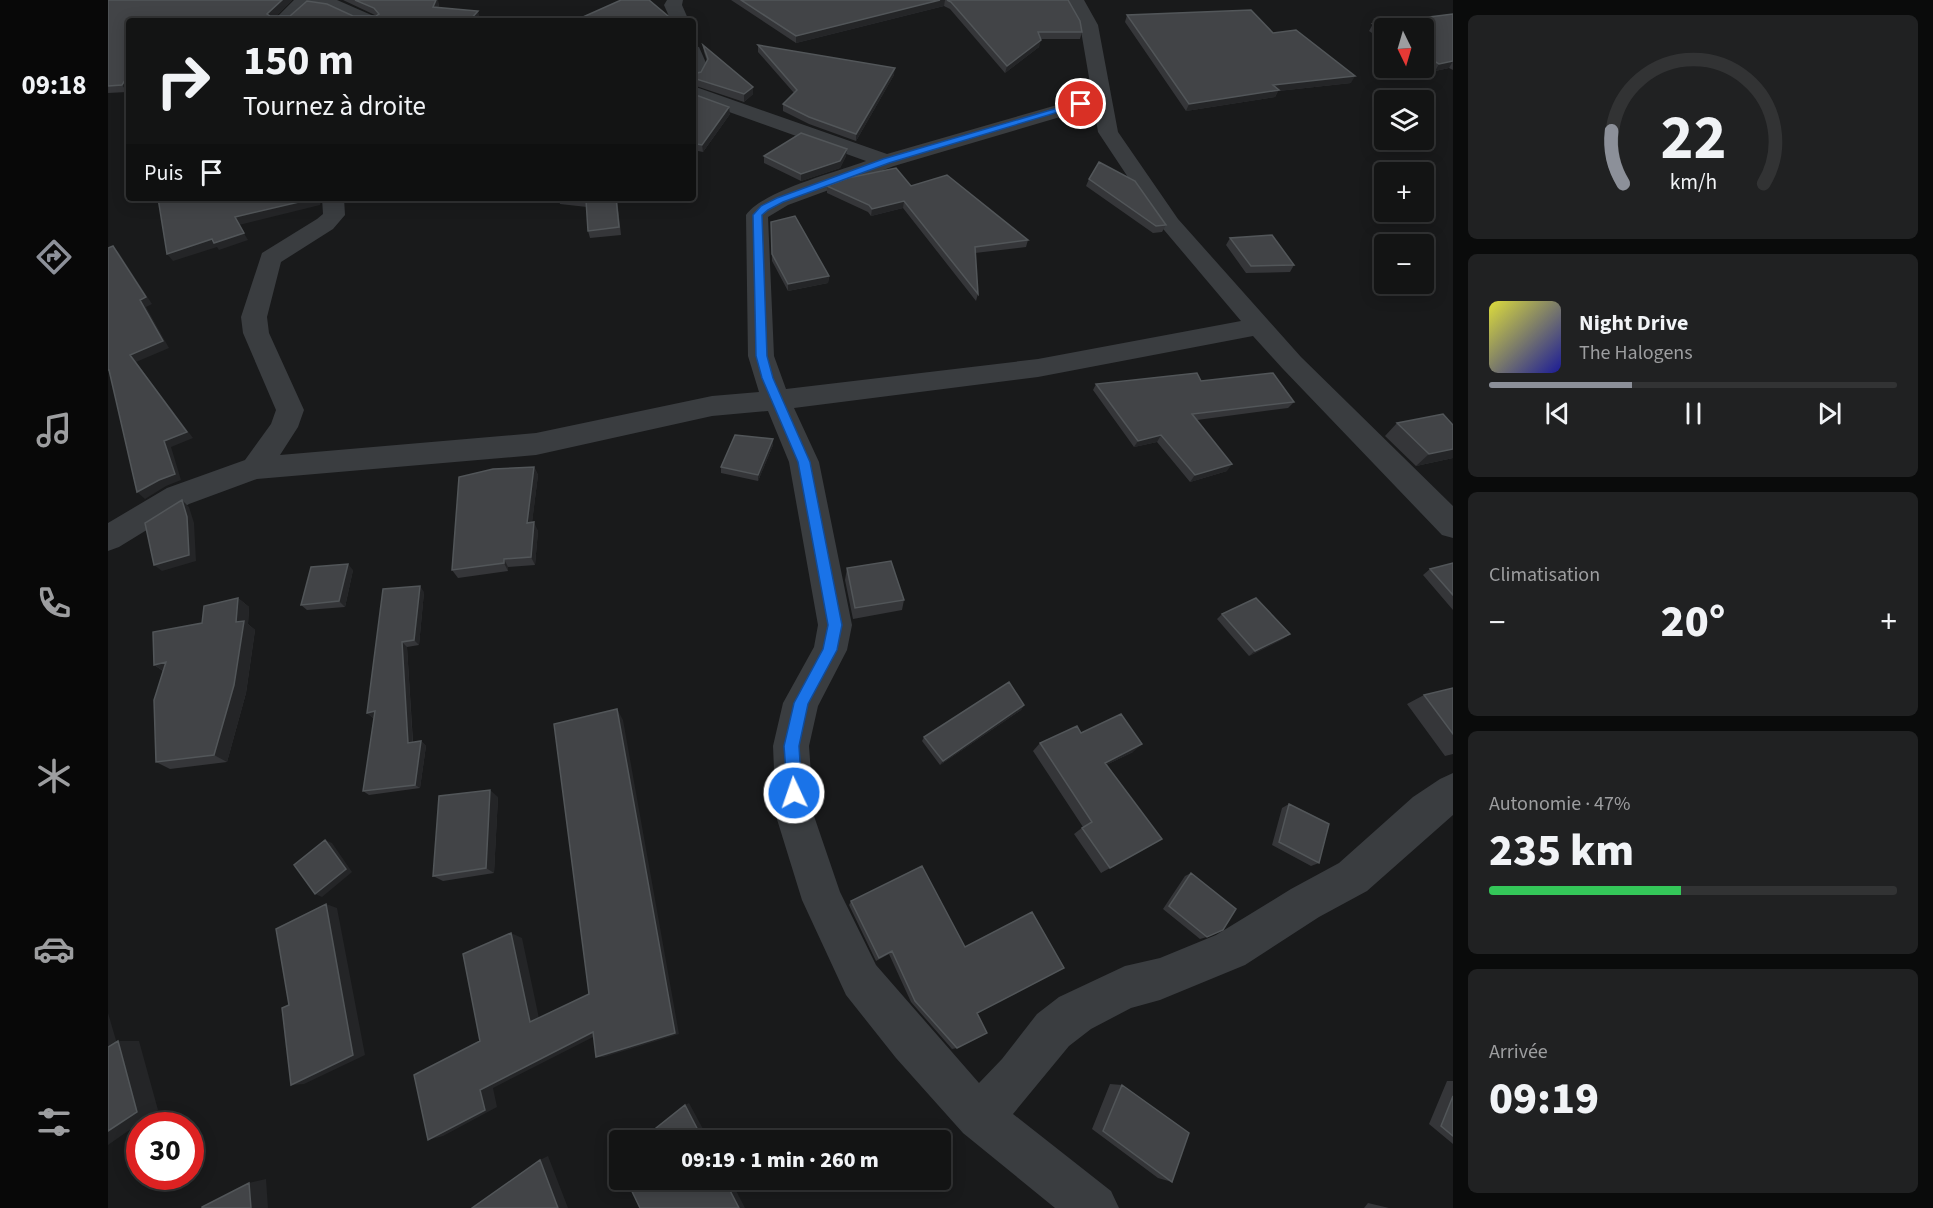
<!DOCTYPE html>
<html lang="fr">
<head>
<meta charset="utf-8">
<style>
	:root { --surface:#131414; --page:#202122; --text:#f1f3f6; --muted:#9d9ea0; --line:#323334; --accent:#8c9099 }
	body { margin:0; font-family:"Source Sans 3",sans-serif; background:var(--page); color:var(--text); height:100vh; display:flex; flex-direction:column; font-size:22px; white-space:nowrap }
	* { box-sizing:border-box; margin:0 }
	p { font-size:20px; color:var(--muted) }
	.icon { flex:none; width:33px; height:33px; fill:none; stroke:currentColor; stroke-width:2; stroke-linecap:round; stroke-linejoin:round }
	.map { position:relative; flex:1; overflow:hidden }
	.drawer { display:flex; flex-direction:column; gap:15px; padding:15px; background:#0a0b0b; width:480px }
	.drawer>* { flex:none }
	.guide { position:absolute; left:18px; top:18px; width:570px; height:183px; border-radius:6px; box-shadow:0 3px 15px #0003,0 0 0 2px var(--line); background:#131414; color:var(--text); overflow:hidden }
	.needle { width:39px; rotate:175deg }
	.buttons { position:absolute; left:1266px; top:18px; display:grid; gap:12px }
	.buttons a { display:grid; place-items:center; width:60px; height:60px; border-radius:6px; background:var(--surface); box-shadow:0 3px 15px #0003,0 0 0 2px var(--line); font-size:30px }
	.speed { position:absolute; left:18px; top:1112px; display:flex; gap:12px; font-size:30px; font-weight:700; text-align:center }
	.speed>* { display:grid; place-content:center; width:78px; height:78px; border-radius:50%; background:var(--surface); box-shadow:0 3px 15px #0003,0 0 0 2px var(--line); line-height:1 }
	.speed .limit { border:9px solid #d22; background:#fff; color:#111 }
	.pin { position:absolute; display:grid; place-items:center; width:51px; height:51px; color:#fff; margin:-26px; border:3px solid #fff; border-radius:50%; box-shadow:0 2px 6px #0007 }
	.me { position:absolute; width:66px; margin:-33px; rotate:357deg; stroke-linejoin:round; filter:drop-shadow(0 0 4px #0008) }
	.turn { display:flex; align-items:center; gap:21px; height:126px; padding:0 18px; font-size:27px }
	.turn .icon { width:78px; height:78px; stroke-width:2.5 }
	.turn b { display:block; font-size:42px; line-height:51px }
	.then { display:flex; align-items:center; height:57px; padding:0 18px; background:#0003; gap:12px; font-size:22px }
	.big { font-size:45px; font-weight:800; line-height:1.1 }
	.drawer .tile { flex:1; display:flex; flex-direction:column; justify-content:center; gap:9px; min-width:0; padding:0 21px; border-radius:9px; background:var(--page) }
	.drawer .dial { align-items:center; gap:0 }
	.dial svg { height:156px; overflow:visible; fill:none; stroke:var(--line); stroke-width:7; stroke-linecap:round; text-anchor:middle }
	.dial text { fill:var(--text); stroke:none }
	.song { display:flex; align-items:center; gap:18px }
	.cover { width:72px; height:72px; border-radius:9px; background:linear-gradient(135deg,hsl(60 70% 55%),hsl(240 70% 35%)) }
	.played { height:6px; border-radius:3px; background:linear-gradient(90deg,var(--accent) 35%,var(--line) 35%) }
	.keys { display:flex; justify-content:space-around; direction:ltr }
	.heat { display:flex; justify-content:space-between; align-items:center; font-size:33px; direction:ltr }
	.charge { height:9px; border-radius:4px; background:linear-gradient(90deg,#34c759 47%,var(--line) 0) }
	.trip { position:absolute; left:501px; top:1130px; width:342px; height:60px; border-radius:6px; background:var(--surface); box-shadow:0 3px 15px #0003,0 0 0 2px var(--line); font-weight:800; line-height:60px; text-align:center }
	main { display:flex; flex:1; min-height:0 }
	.tabs { display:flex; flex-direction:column; width:108px; justify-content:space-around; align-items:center; background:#080808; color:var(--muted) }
	.tabs .icon { width:42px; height:42px }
	.tabs .active { color:var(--accent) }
	.tabs b { font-size:27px; color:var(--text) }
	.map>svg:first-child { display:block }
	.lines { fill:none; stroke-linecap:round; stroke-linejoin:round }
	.minor { fill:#3a3d40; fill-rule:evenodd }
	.wall { fill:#353639 }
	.shaded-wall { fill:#242527 }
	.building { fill:#424447; stroke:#525659; stroke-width:1.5 }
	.route { fill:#1a73e8; stroke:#114b97; stroke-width:1.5 }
</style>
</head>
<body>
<main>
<nav class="tabs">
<b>09:18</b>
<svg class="icon active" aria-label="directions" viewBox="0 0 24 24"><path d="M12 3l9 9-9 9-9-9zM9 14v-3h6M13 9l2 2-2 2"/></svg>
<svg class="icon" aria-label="music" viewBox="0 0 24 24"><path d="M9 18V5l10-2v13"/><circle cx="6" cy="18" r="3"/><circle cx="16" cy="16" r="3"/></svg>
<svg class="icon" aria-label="phone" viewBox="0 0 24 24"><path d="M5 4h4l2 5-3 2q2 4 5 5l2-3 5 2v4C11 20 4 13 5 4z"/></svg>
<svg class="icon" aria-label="climate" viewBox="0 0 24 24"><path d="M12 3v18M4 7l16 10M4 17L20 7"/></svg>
<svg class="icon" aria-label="car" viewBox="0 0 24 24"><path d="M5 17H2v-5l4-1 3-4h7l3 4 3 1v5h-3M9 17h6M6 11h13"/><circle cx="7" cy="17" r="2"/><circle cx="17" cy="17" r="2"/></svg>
<svg class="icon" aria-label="filters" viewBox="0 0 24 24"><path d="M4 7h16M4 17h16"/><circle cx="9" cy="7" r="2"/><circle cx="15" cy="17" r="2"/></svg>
</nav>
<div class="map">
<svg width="1345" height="1208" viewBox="0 0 1345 1208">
	<rect width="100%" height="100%" fill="#191a1b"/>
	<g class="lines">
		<!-- minor -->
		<path class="minor" d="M186 0H229L268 17 271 21H248L223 9 201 5 184 21H165Z
			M559 0H575L574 5 581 21H563L556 5Z
			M960 0H976L990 25 1010 132 1070 219 1193 357 1345 506V538L1334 535 1175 369 1145 336 930 377 686 408 711 462 744 625 739 650 710 706 701 746 706 816 732 892 768 965 871 1083 894 1059 929 1014 951 997 1017 966 1052 958 1108 935 1183 889 1231 863 1305 797 1332 779 1345 773V815L1259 891 1211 917 1137 965 1052 1000 1023 1008 983 1029 961 1046 905 1114 1003 1191 1011 1208H947L855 1133 788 1058 738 995 694 900 668 816 665 746 675 703 706 647 710 625 681 462 660 411 604 416 428 455 149 479 81 504 11 547 0 551V523L59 488 137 460 163 424 168 410 135 333 133 317 154 253 209 219 215 214 214 198H236L237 215 225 229 173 262 159 317 161 333 196 410 190 427 172 455 428 433 604 396 651 392 640 356 638 215C654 191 729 172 758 161L585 99V86L779 154 984 95 972 25ZM986 107 990 132 1051 224 1133 321 930 359 678 389 666 356 660 217 680 205 786 166Z
			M585 46 591 47 599 65 592 78 585 80Z"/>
	</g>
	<!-- wall -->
	<path class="wall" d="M0 0H184L168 16H269L235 0H328L331 4 330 8 372 18 21 21V89L19 92 0 93Z
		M623 0H960L974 32 972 39H932L931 47 897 73 842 9 836 6 688 43Z
		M1345 14V70L1341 68 1327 71 1316 65V28H1276V41L1261 31 1265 24Z
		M1019 15 1165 33 1243 83 1170 91 1167 97 1078 111 1017 22Z
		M595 45 645 87V94L636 102 585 85V74L593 72 599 61 596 52Z
		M650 45 786 75 748 141 701 124 675 111V104L686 93 650 52Z
		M585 94 622 114 595 152 590 151 585 159Z
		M739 149 738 156 732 168 693 181 656 163V156Z
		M981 179 1058 225 1054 232 1045 233 978 186Z
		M719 186H803L920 240 918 247 867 253 870 294 868 301 795 208 763 216 760 212 719 193Z
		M450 198H509L513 235 482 238 480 231 479 207 452 204Z
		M663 222 721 276 720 283 680 291 664 261Z
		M1122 238 1186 265 1182 272 1138 273 1118 245Z
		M1093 381 1186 402 1180 408 1089 420 1119 471 1082 482 1049 442 1026 447 985 390 988 384Z
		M1289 423 1345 425V458L1308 466 1277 436Z
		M665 439V445L650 481 613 473V467Z
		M426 467 430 475 424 522 430 531 427 565 400 567V571L350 578 344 570Z
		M1345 563V610L1315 575 1322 569Z
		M739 568 796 600 794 610 745 619 737 580Z
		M245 570 237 607 199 610 193 605Z
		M316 592 311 645 299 647 305 742 313 741 318 746 312 788 261 795 255 791 266 717 265 718 259 713Z
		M130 598 141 607 140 624 147 630 138 693 119 762 62 769 48 762 55 671 46 665 94 623Z
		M1114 614 1182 634 1175 639 1141 656 1109 619Z
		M1345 688V754L1337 756 1299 704 1316 695Z
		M916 705 913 710 832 765 814 741 816 737Z
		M973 733 1025 752 998 765 1054 839 993 873 966 834 975 827 925 751 932 743Z
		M390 797 386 873 335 881 325 876Z
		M1181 804 1211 863 1203 866 1164 845 1174 808Z
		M1083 873 1099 937 1092 939 1055 909 1077 876Z
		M743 901 869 1013 849 1048 844 1049 803 1002 781 954 768 961 741 905Z
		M1339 1081H1345V1144L1321 1124Z
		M1002 1084 1014 1085 1064 1182 1050 1178 984 1129Z
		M1260 1203 1281 1208H1256Z"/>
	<!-- shaded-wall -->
	<path class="shaded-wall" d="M174 0H184L163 21 159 14Z
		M328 0H330L331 4 327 14 325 7Z
		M832 0H837L836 6 688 43V36Z
		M370 11 372 18 369 21H361Z
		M933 40 931 47 897 73 899 66Z
		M1345 61 1341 68 1327 71 1331 64Z
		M787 68 786 75 748 141V134Z
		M21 74V89L19 92 14 85Z
		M1247 76 1243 83 1170 91 1167 97 1078 111 1081 104 1165 85Z
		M645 87V94L636 102V94Z
		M621 107 622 114 595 152 594 145Z
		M589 144 590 151 585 159V151Z
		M739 149 738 156 732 168 693 181V174Z
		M208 198H214L212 205 131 225 140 240 111 250 109 247 65 261 59 254 104 239 127 217Z
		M796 201 795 208 763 216 764 209Z
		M5 246 11 253 44 304 38 307 61 348 28 362 85 438 63 447 73 480 58 486 37 499 29 492 22 355 32 300Z
		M721 276 720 283 680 291V284Z
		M1053 435 1049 442 1026 447 1030 441Z
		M665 439V445L650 481V475Z
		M1345 449V458L1308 466 1321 454Z
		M1124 464 1119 471 1082 482 1087 475Z
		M426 467 430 475 423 531 419 523Z
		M74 500 81 507 86 523 88 561 54 571 46 565Z
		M426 522 430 531 427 565 423 557Z
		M396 559 400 567V571L396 563Z
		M240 564 245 570 237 607 231 601Z
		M312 586 316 592 311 645 306 640Z
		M130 598 141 607 140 624 147 630 138 693 119 762 106 755 128 622Z
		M1182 634 1175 639 1141 656 1147 651Z
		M294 642 299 647 305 747 300 743Z
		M58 662 59 673 46 665Z
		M916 705 913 710 832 765 835 761Z
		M509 709 515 720 571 1034 496 1057H488Z
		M267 711 272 716 265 718 259 713Z
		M313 741 318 746 312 788 307 785Z
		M1034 744 1025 752 988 770 997 763Z
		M382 790 390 797 386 873 378 868Z
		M217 840 224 843 244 872 214 897 207 894Z
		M218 904 229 908 257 1055 196 1084 183 1085Z
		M403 933 414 938 432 1023 422 1022Z
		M0 1013 12 1054H0Z
		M485 1032 493 1033 385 1088 389 1107 335 1136 320 1140 372 1090Z
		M10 1041H31L50 1110 0 1145V1131Z
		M581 1103 601 1140H595L577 1105Z
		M440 1156 460 1208H450L432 1160Z
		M158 1179 160 1208H143L141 1183Z
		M616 1179H622L637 1208H631Z"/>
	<!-- building -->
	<path class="building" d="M0 0H174L159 14 162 16H182L199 1 219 4 245 16H268L271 14 266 8 247 0H328L325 7 370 11 361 21H21V74L14 85 0 86Z
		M513 0H541L566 21H466Z
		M633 0H832L688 36Z
		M839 0H960L972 21 974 32H930L933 40 899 66 843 2Z
		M1143 10 1165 33 1188 30 1247 76 1165 85 1171 90 1081 104 1019 15Z
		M1345 14V61L1331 64 1316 55V28H1276V31L1265 24Z
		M595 45 645 87 636 94 585 78V74L593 72 600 59Z
		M650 45 787 68 748 134 701 117 675 104 689 90Z
		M585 94 621 107 594 145 589 144 585 151Z
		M693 133 739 149 732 161 693 174 656 156Z
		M991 162 1027 181 1058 225 1048 226 981 179Z
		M788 168 803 186 839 175 920 240 867 247 870 294 796 201 764 209 761 205 719 186 740 178Z
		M50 198H208L127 217 136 233 106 243 104 239 59 254Z
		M462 198H508L511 227 480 231 478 200Z
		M687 216 721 276 680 284 664 254 663 222Z
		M1164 235 1186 265 1143 266 1122 238Z
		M5 246 38 297 32 300 55 341 22 355 79 432 56 441 67 474 51 480 29 492 1 370H0V248Z
		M1089 373 1093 381 1165 373 1186 402 1084 414 1124 464 1087 475 1053 435 1030 441 988 384Z
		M1335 414 1345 425V449L1321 454 1289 423Z
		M627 435 665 439 650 475 613 467Z
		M426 467 419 523 426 522 423 557 396 559V563L344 570 351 477 385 469Z
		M74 500 79 517 81 555 46 565 37 523Z
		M783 561 796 600 747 608 739 568Z
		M1345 563V595L1322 569Z
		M240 564 231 601 193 605 203 567Z
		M312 586 306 640 294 642 300 743 313 741 307 785 255 791 267 711 259 713 275 589Z
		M130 598 128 622 136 621 126 685 106 755 48 762 46 700 58 662 46 665 45 632 94 623 96 606Z
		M1148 598 1182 634 1147 651 1114 614Z
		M901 682 916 705 835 761 816 737Z
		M1345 688V734L1316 695Z
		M509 709 567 1033 488 1057 485 1032 372 1090 377 1110 320 1140 306 1075 372 1041 355 954 403 933 422 1022 481 994 446 724Z
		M1013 714 1034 744 997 763 1054 839 1002 868 974 828 984 822 932 743 969 726 973 733Z
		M382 790 378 868 325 876 331 796Z
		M1181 804 1221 824 1211 863 1171 842Z
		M217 840 238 869 207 894 186 865Z
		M814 866 857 947 924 912 956 968 869 1013 879 1033 849 1048 807 1001 784 951 771 958 743 901Z
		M1083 873 1128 909 1115 930 1099 937 1061 906Z
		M218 904 245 1055 183 1085 174 1008 181 1005 168 929Z
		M10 1041 29 1112 0 1131V1047Z
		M1014 1085 1081 1133 1064 1182 995 1131Z
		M1345 1096V1136L1333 1126Z
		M577 1105 595 1140H533Z
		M432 1160 450 1208H364Z
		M518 1179H616L631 1208H532Z
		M141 1183 143 1208H94V1207Z"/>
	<!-- route -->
	<path class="route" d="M970 102 977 104 781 163 675 202 660 210 654 215 659 356 665 378 702 462 734 625 729 650 700 704 691 746 694 793 692 798 686 800 680 798 676 746 686 703 715 649 720 625 690 462 654 378 648 356 645 215 653 206 669 198 775 159Z"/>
</svg>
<div class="buttons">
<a><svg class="needle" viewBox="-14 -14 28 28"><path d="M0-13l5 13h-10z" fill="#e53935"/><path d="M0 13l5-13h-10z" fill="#9d9ea0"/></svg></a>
<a><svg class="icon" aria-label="layers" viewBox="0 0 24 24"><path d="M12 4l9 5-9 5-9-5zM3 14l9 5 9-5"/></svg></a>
<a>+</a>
<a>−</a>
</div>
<div class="speed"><div class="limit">30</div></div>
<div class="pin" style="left:973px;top:104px;background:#d93025"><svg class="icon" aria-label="arrive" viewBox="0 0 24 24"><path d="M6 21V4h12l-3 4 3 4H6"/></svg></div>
<svg class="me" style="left:686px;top:793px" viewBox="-20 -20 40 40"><circle r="17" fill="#1a73e8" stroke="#fff" stroke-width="3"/><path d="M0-11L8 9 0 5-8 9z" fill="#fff"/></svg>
<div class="trip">09:19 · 1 min · 260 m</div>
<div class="guide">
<div class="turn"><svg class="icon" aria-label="right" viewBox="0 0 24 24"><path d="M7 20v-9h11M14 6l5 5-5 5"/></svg><div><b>150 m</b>Tournez à droite</div></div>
<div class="then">Puis<svg class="icon" aria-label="arrive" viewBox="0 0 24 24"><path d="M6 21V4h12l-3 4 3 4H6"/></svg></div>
</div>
</div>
<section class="drawer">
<div class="tile dial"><svg viewBox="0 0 100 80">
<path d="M14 69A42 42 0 1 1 86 69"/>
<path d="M14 69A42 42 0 0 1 8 42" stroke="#8c9099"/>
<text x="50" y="56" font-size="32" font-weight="700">22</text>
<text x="50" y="72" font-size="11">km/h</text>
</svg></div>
<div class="tile">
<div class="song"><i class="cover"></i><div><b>Night Drive</b><p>The Halogens</p></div></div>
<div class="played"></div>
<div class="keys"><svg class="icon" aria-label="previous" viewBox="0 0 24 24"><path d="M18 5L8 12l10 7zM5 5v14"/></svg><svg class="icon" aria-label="pause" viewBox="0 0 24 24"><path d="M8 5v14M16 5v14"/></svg><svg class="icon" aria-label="next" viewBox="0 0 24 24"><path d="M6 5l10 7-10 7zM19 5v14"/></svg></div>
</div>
<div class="tile"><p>Climatisation</p>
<div class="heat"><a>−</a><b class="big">20°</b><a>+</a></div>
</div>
<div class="tile"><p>Autonomie · 47%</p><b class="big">235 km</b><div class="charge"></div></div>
<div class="tile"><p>Arrivée</p><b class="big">09:19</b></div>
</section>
</main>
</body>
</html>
